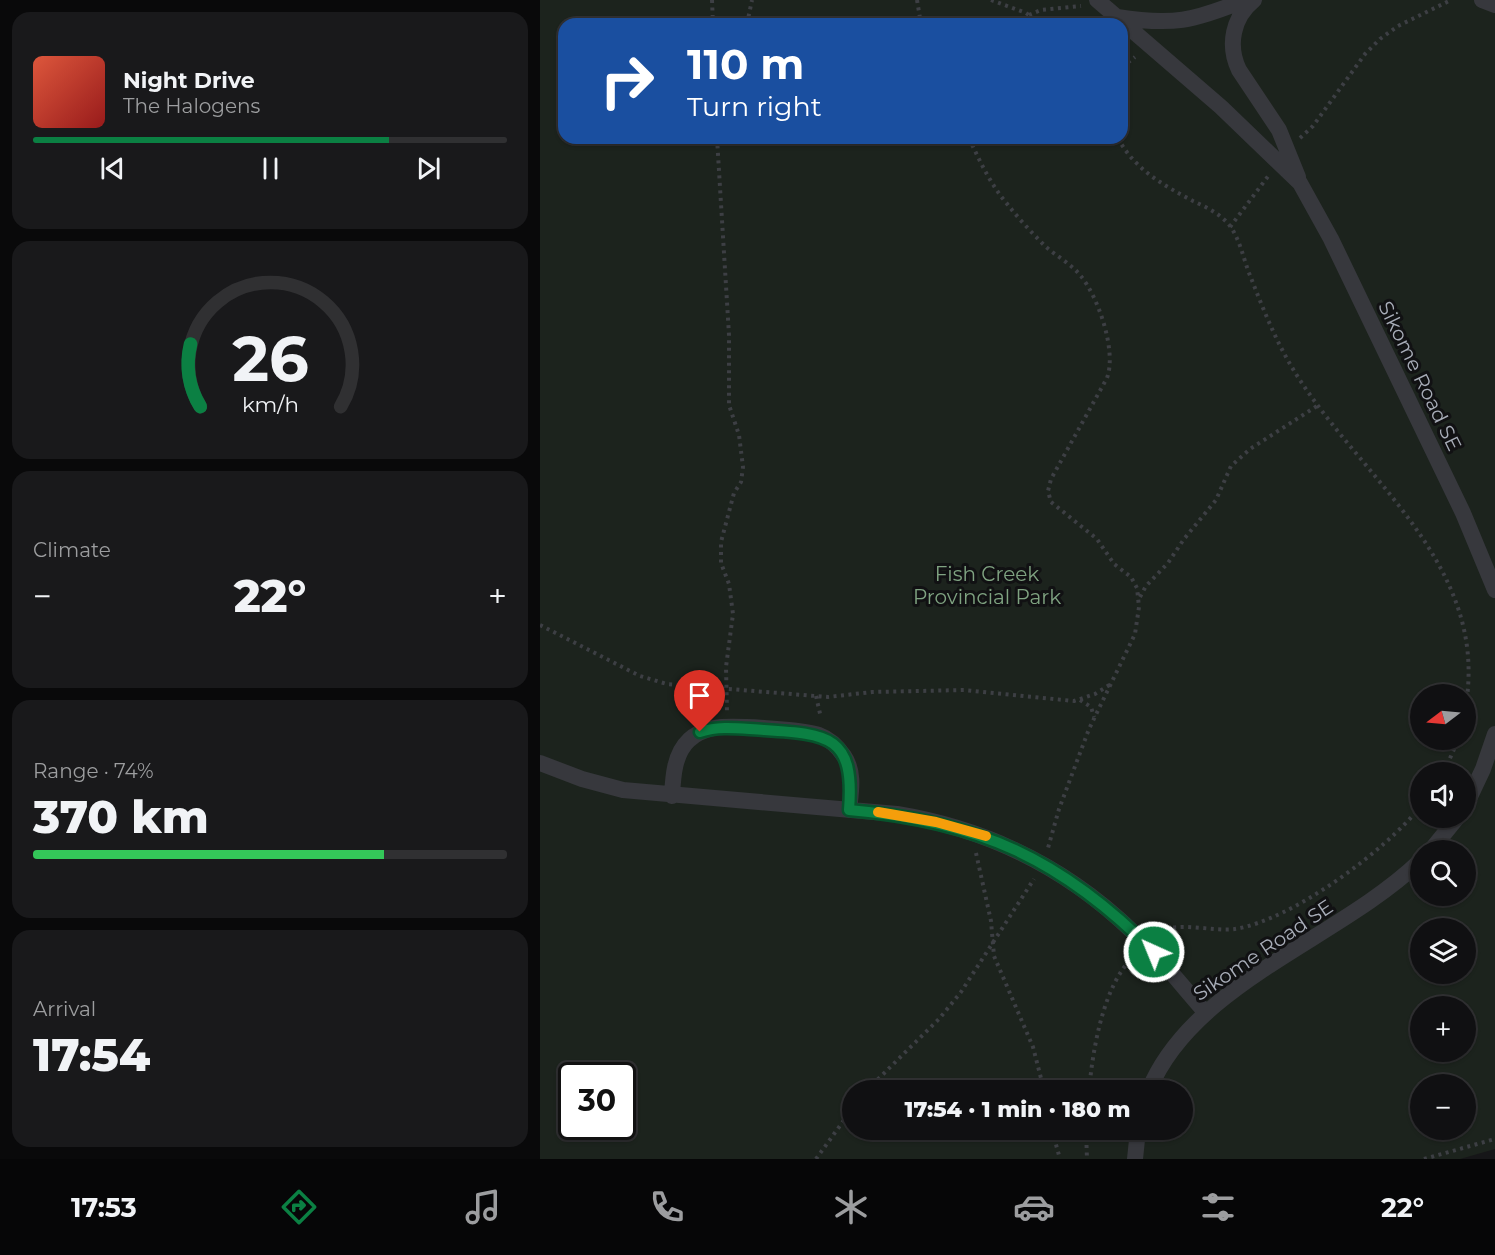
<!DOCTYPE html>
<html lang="en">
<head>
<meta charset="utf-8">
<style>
	:root { --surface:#101012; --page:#19191b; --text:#f1f3f6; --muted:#9c9d9f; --line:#303032; --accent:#0b8043 }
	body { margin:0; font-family:Montserrat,sans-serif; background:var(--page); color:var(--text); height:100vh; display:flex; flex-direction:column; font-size:22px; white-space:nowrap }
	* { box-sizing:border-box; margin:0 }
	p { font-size:20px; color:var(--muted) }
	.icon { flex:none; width:33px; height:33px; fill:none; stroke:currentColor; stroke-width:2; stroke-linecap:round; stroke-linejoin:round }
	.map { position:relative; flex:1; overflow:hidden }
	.panel { display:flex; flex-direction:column; gap:12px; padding:12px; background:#09090a; width:540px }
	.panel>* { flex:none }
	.hud { position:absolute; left:18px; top:18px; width:570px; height:126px; border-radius:18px; box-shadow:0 2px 4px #0004,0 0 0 2px var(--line); background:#1a4fa0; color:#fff; overflow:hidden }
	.needle { width:39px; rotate:254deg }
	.controls { position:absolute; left:870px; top:684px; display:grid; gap:12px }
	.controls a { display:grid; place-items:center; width:66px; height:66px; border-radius:50%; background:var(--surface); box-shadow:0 2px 4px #0004,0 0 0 2px var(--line); font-size:30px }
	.speed { position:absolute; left:18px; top:1062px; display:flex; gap:12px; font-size:30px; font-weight:700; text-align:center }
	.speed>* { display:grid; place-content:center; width:78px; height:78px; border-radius:50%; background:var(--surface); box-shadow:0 2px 4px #0004,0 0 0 2px var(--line); line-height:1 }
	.speed .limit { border:3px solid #111; border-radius:9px; background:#fff; color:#111 }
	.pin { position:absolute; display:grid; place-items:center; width:51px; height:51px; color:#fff; margin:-62px -26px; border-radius:50% 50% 50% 0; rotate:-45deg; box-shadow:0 0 6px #0007 }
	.pin .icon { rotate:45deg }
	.me { position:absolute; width:66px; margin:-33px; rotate:316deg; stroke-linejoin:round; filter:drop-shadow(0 0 4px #0008) }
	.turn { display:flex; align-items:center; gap:21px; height:126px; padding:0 30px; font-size:27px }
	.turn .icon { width:78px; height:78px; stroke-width:2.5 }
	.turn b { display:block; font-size:42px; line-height:51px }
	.big { font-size:45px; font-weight:800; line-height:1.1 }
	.panel .widget { flex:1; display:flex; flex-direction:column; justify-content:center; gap:9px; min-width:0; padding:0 21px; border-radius:18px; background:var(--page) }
	.panel .dial { align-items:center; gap:0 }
	.dial svg { height:156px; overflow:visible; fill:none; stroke:var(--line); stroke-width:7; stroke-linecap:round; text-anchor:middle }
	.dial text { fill:var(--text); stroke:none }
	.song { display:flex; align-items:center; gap:18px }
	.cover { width:72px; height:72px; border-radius:9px; background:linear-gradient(135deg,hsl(10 70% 55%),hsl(0 70% 35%)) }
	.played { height:6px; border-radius:3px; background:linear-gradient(90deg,var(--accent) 75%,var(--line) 75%) }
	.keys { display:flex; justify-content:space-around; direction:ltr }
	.heat { display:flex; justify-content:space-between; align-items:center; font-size:33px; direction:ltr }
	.charge { height:9px; border-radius:4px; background:linear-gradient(90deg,#34c759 74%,var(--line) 0) }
	.trip { position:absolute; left:302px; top:1080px; width:351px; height:60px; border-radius:30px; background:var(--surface); box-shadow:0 2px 4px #0004,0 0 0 2px var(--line); font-weight:800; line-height:60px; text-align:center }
	.menu { display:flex; height:96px; justify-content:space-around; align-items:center; background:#060607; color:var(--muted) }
	.menu .icon { width:42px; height:42px }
	.menu .active { color:var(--accent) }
	.menu b { font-size:27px; color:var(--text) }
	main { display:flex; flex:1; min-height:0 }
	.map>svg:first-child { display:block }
	.green { fill:#1c231d; fill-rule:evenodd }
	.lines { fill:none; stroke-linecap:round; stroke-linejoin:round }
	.path { stroke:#3d3f44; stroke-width:4; stroke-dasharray:3 4.5; stroke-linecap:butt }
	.street { stroke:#37383d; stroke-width:16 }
	.route-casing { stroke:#07532c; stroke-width:15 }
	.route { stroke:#0b8043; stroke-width:10 }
	.slow { stroke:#f59e0b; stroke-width:10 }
	.labels { text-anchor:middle; stroke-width:6; stroke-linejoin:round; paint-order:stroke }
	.street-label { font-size:20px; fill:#a8adb8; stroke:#111113 }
	.park-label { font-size:20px; fill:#7fa381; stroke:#111113 }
</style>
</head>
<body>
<main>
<section class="panel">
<div class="widget">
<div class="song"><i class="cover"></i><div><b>Night Drive</b><p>The Halogens</p></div></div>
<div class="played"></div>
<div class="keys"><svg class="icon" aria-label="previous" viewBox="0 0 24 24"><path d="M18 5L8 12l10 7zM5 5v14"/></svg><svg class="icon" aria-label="pause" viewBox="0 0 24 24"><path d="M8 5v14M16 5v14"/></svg><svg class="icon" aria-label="next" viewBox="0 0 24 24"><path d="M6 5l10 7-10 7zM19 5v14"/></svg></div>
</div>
<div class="widget dial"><svg viewBox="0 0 100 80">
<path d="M14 69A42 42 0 1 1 86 69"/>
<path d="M14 69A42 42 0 0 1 9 37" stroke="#0b8043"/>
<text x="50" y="56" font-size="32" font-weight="700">26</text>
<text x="50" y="72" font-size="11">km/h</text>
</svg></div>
<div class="widget"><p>Climate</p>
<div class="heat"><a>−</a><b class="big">22°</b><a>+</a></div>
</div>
<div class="widget"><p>Range · 74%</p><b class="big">370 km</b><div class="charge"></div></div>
<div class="widget"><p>Arrival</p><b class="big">17:54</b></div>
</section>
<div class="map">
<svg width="955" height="1159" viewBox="0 0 955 1159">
	<rect width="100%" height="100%" fill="#161618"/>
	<!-- green -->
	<path class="green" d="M0 0H955V1149L920 1159H0ZM24 24H582V138H24ZM880 694H926V740H880ZM880 772H926V818H880ZM880 850H926V896H880ZM880 928H926V974H880ZM880 1006H926V1052H880ZM32 1076H82V1126H32ZM880 1084H926V1130H880ZM312 1090H642V1130H312Z"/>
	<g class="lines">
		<!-- path -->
		<path class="path" d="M172 0 173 24
			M377 0 381 24
			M451 0 486 13 502 24
			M489 15 501 10 541 6
			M207 24 212 0
			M582 67 595 57
			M177 138 189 335V405L199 435 203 467 201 482 194 493 181 542V563L189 584 193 614 186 667 187 712
			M429 138C440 162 451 185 468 205 479 219 492 233 505 246 516 256 530 263 540 275 558 296 577 351 567 378L511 479 508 491 511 502 557 539 574 564 591 577 597 588 599 607 595 634 549 729 519 809 508 848
			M578 138C594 169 623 185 653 201 666 207 681 214 690 226 700 240 703 257 709 273 721 303 733 335 750 364 814 474 949 560 926 704
			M760 138 773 126 825 54 840 39 858 26 911 0
			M690 227 729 175
			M600 597 606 586 628 563 644 539 676 500 691 466 710 449 777 406
			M0 625 100 676 127 684 288 697 332 692 424 690 534 701 555 694 571 684
			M276 696 281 718
			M540 700 551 707 554 717
			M904 772 918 740
			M436 853 451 921 454 956 493 1047 504 1090
			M619 932C636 921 674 932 695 929 752 920 845 851 880 807
			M327 1090 399 1019 421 992 494 879
			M549 1090C553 1049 563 985 594 956
			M512 1130 520 1159
			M546 1130 547 1159
			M276 1159 312 1109
			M884 1159 955 1139"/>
		<!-- street -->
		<path class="street" d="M557 0 681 107 760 183 791 239 923 513 955 590
			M714 0C693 17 687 45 699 70L739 130 758 177
			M942 0 955 5
			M577 17C633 26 653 21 705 0
			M0 763 42 779 83 790 357 814C448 829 526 867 593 932 620 957 642 986 666 1013
			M132 796C133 777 134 754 149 740 155 734 165 730 174 728 190 725 264 729 279 735 290 739 298 747 304 756 315 772 311 792 309 810
			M926 805 943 769 955 734
			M891 850 917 818
			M609 1090C653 983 799 939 880 861
			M595 1159 598 1130"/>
	</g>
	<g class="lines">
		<!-- route casing -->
		<g class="route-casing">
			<path id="route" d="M160 732C181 725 202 729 224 730 289 734 315 736 309 810 439 821 522 859 614 952"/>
		</g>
		<!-- route -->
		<use href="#route" class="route"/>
		<!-- slow -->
		<path class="slow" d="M338 812 396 822 446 836"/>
	</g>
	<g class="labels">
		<!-- street labels -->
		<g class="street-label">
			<text transform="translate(880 376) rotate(64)" y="7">Sikome Road SE</text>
			<text transform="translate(723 950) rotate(-34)" y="7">Sikome Road SE</text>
		</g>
		<!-- park labels -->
		<g class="park-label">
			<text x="447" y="581">Fish Creek<tspan x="447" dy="23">Provincial Park</tspan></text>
		</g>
	</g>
</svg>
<div class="controls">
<a><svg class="needle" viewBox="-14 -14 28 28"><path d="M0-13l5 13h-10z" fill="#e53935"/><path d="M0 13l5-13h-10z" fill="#9c9d9f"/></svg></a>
<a><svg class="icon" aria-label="sound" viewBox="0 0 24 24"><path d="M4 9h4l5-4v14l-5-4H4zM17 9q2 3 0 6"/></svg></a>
<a><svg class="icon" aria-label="search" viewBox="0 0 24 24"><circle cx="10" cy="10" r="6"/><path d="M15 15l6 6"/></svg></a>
<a><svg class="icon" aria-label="layers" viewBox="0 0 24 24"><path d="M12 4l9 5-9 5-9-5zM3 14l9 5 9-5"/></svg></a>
<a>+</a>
<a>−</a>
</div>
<div class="speed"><div class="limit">30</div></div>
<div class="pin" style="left:160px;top:732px;background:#d93025"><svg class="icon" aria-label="arrive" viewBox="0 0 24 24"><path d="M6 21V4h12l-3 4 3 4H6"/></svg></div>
<svg class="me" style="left:614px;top:952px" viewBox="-20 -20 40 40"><circle r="17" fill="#0b8043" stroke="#fff" stroke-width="3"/><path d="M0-11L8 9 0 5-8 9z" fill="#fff"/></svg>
<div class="trip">17:54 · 1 min · 180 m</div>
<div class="hud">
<div class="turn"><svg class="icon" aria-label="right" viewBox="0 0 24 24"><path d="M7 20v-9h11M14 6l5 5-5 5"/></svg><div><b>110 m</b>Turn right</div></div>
</div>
</div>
</main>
<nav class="menu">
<b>17:53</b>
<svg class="icon active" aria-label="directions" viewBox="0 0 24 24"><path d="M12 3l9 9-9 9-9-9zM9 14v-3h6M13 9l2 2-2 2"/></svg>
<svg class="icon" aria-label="music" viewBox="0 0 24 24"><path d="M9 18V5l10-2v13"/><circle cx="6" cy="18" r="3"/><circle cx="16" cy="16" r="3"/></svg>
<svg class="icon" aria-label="phone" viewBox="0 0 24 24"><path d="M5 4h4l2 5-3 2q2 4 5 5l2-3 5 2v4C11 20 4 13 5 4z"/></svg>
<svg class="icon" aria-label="climate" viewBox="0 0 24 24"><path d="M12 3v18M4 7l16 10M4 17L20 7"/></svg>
<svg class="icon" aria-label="car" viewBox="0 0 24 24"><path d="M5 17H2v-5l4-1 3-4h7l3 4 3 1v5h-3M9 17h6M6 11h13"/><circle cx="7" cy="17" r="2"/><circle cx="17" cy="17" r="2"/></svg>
<svg class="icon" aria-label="filters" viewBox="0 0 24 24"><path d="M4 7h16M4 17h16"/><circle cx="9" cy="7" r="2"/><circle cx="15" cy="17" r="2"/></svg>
<b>22°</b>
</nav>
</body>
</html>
